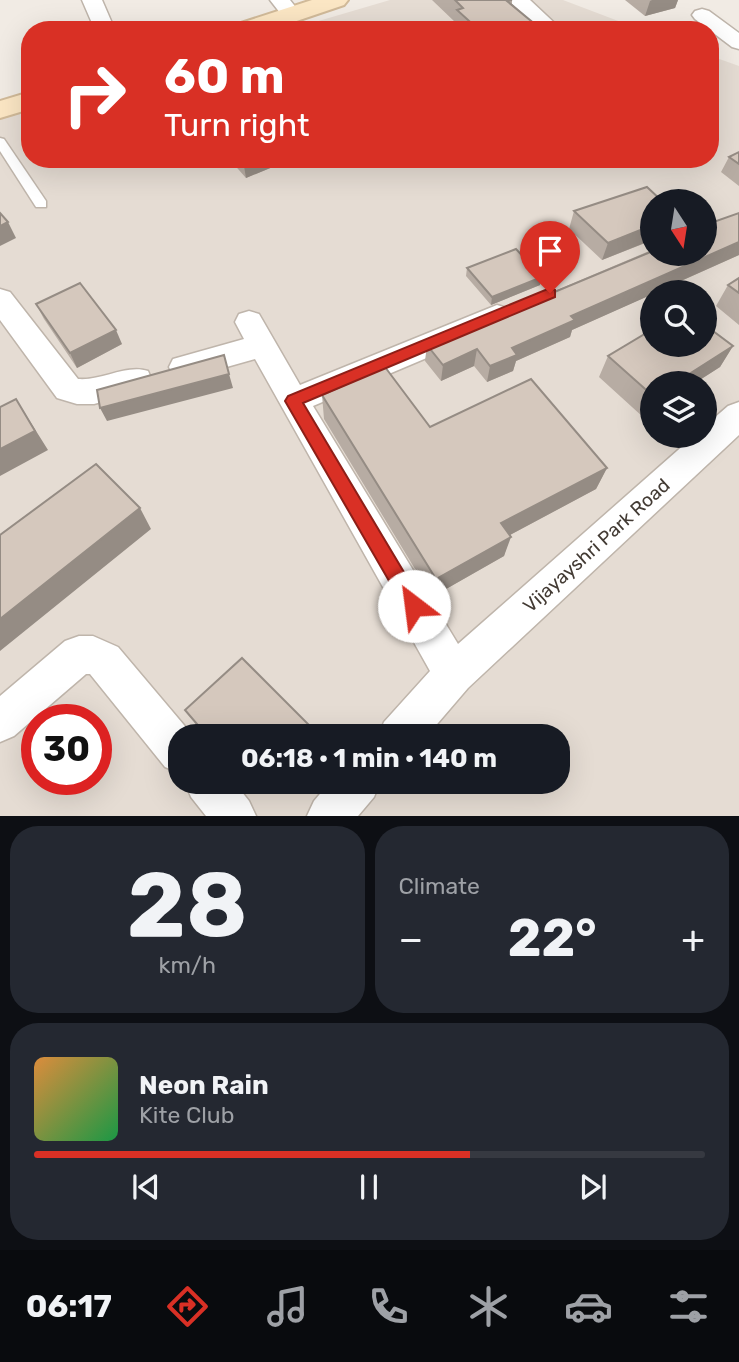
<!DOCTYPE html>
<html lang="en">
<head>
<meta charset="utf-8">
<style>
	:root { --surface:#171b24; --page:#242831; --text:#f1f3f6; --muted:#9ea1a6; --line:#363941; --accent:#d93025 }
	body { margin:0; font-family:Rubik,sans-serif; background:var(--page); color:var(--text); height:100vh; display:flex; flex-direction:column; font-size:26px; white-space:nowrap }
	* { box-sizing:border-box; margin:0 }
	p { font-size:23px; color:var(--muted) }
	.icon { flex:none; width:38px; height:38px; fill:none; stroke:currentColor; stroke-width:2; stroke-linecap:round; stroke-linejoin:round }
	.map { position:relative; height:816px; overflow:hidden }
	.panel { display:flex; flex-direction:column; gap:10px; padding:10px; background:#0d0f14; flex:1 }
	.panel>* { flex:none }
	.hud { position:absolute; left:21px; top:21px; width:698px; height:147px; border-radius:28px; box-shadow:0 7px 28px #0002; background:#d93025; color:#fff; overflow:hidden }
	.needle { width:46px; rotate:168deg }
	.tools { position:absolute; left:640px; top:189px; display:grid; gap:14px }
	.tools a { display:grid; place-items:center; width:77px; height:77px; border-radius:50%; background:var(--surface); box-shadow:0 7px 28px #0002; font-size:35px }
	.speed { position:absolute; left:21px; top:704px; display:flex; gap:14px; font-size:35px; font-weight:700; text-align:center }
	.speed>* { display:grid; place-content:center; width:91px; height:91px; border-radius:50%; background:var(--surface); box-shadow:0 7px 28px #0002; line-height:1 }
	.speed .limit { border:10px solid #d22; background:#fff; color:#111 }
	.pin { position:absolute; display:grid; place-items:center; width:60px; height:60px; color:#fff; margin:-72px -30px; border-radius:50% 50% 50% 0; rotate:-45deg; box-shadow:0 0 7px #0007 }
	.pin .icon { rotate:45deg }
	.me { position:absolute; width:77px; margin:-38px; rotate:330deg; stroke-linejoin:round; filter:drop-shadow(0 0 5px #0008) }
	.turn { display:flex; align-items:center; gap:24px; height:147px; padding:0 28px; font-size:32px }
	.turn .icon { width:91px; height:91px; stroke-width:2.5 }
	.turn b { display:block; font-size:49px; line-height:60px }
	.big { font-size:52px; font-weight:700; line-height:1.1 }
	.panel .card { flex:1; display:flex; flex-direction:column; justify-content:center; gap:10px; min-width:0; padding:0 24px; border-radius:28px; background:var(--page) }
	.panel .dial { align-items:center; gap:0 }
	.dial b { font-size:91px; line-height:1 }
	.song { display:flex; align-items:center; gap:21px }
	.cover { width:84px; height:84px; border-radius:10px; background:linear-gradient(135deg,hsl(30 70% 55%),hsl(140 70% 35%)) }
	.played { height:7px; border-radius:4px; background:linear-gradient(90deg,var(--accent) 65%,var(--line) 65%) }
	.keys { display:flex; justify-content:space-around; direction:ltr }
	.heat { display:flex; justify-content:space-between; align-items:center; font-size:38px; direction:ltr }
	.panel .tiles { flex:1; display:grid; gap:10px; grid-template-columns:1fr 1fr }
	.card:last-child { grid-column:span 2 }
	.trip { position:absolute; left:168px; top:724px; width:402px; height:70px; border-radius:28px; background:var(--surface); box-shadow:0 7px 28px #0002; font-weight:700; line-height:70px; text-align:center }
	.menu { display:flex; height:112px; justify-content:space-around; align-items:center; background:#090b0e; color:var(--muted) }
	.menu .icon { width:49px; height:49px }
	.menu .selected { color:var(--accent) }
	.menu b { font-size:32px; color:var(--text) }
	.map>svg:first-child { display:block }
	.residential { fill:#e5dcd3; fill-rule:evenodd }
	.lines { fill:none; stroke-linecap:round; stroke-linejoin:round }
	.service-casing { stroke:#bfb5ab; stroke-width:3 }
	.minor-casing { stroke:#bfb5ab; stroke-width:3 }
	.secondary-casing { stroke:#d1ba99; stroke-width:4 }
	.service { fill:#fff; fill-rule:evenodd }
	.minor { fill:#fff; fill-rule:evenodd }
	.secondary { fill:#fbe6c4; fill-rule:evenodd }
	.wall { fill:#b7aca3 }
	.shaded-wall { fill:#958c84 }
	.building { fill:#d5c8bd; stroke:#958c84; stroke-width:2 }
	.route { fill:#d93025; stroke:#8d1f18; stroke-width:2 }
	.labels { text-anchor:middle; stroke-width:7; stroke-linejoin:round; paint-order:stroke }
	.street-label { font-size:19px; fill:#433b34; stroke:#fff }
</style>
</head>
<body>
<div class="map">
<svg width="739" height="816" viewBox="0 0 739 816">
	<rect width="100%" height="100%" fill="#f1ebe4"/>
	<!-- residential -->
	<path class="residential" d="M390 0H563L642 30H288Z
		M711 56 739 66V816H0V114L30 106V159H710ZM653 201H705V254H653ZM653 292H705V345H653ZM653 383H705V436H653ZM37 719H96V779H37ZM180 737H558V782H180Z"/>
	<g class="lines">
		<!-- service casing -->
		<g class="service-casing">
			<path id="service" d="M0 138 4 139 46 201V207H36L0 151Z"/>
		</g>
		<!-- minor casing -->
		<g class="minor-casing">
			<path id="minor" d="M82 0H102L115 30H95Z
				M270 0H290L301 14 298 18H284Z
				M508 0H530L562 30H540Z
				M702 9 709 11 739 33V49L732 47 695 19 692 15 695 11Z
				M0 289 10 292 78 379C102 381 126 364 148 371L152 380 148 389 94 404H77L57 398 0 320Z
				M497 305 507 308 511 316 507 324 313 406 458 644 694 436H705V426L728 406 739 402V435L468 688 426 737H378L384 722 430 671 255 359 184 379 173 375 169 367 173 359 244 339 235 322 239 314 249 311 259 314 300 385Z
				M79 636H93L118 647 194 737H180V773L165 767 90 674H86L14 736 0 742V696L65 641Z
				M185 782H234L249 801 256 816H206L191 797Z
				M330 782H380L374 797 358 816H307L314 801Z"/>
		</g>
		<!-- secondary casing -->
		<g class="secondary-casing">
			<path id="secondary" d="M312 0H348L344 5 270 30H232L235 25Z
				M30 92V109L0 118V101Z"/>
		</g>
		<!-- service -->
		<use href="#service" class="service"/>
		<!-- minor -->
		<use href="#minor" class="minor"/>
		<!-- secondary -->
		<use href="#secondary" class="secondary"/>
	</g>
	<!-- wall -->
	<path class="wall" d="M432 0H512V5L542 30H455V22Z
		M625 0H678L675 8 645 16Z
		M739 152V186L721 172 729 157Z
		M230 159H292L246 178 231 161Z
		M653 201V240L602 260 569 229 574 211Z
		M739 213V255L572 330 570 337 516 361 513 371 487 382 474 366 441 381 425 361 427 345Z
		M467 268 540 285 491 305 466 276Z
		M739 278V325L716 306 728 285Z
		M36 304 122 344 77 368 44 319Z
		M733 346 720 367 695 383H653V410L643 417 599 377 608 356Z
		M322 395 430 427 607 468 596 489 510 535 504 556 432 597 324 419Z"/>
	<!-- shaded-wall -->
	<path class="shaded-wall" d="M652 0H678L675 8 645 16 650 1Z
		M246 159H292L246 178 243 160Z
		M8 222 16 238 0 246V226Z
		M653 225 652 240 602 260 608 243Z
		M739 242V255L656 292H653V294L572 330 570 337 516 361 513 371 487 382 490 366 512 348 571 316Z
		M542 277 540 285 491 305 492 297Z
		M116 330 122 344 77 368 70 353Z
		M733 346 720 367 695 383H675Z
		M477 349 474 366 441 381 443 365Z
		M229 374 233 388 107 421 100 408Z
		M653 398V410L643 417Z
		M16 399 48 450 0 476V449Z
		M607 468 596 489 495 543 501 523Z
		M140 508 151 529 0 651V619Z
		M511 537 504 556 432 597 436 579Z
		M308 724 310 731 305 737H297Z
		M255 782H264L256 791 252 786Z"/>
	<!-- building -->
	<path class="building" d="M455 0H512L507 1 542 30H479L457 10 463 8Z
		M739 152V164L729 157Z
		M647 187 662 201H653V225L608 243 574 211Z
		M0 213 8 222 0 226Z
		M739 213V242L571 316 575 320 512 348 517 355 490 366 477 349 443 365 427 345 653 251V254H705V225Z
		M516 249 542 277 492 297 467 268Z
		M739 278V293L728 285Z
		M80 283 116 330 70 353 36 304Z
		M705 325 733 346 675 383H653V396L608 356 653 329V345H705Z
		M224 355 229 374 100 408 97 390Z
		M385 367 430 427 531 379 607 468 501 523 511 537 436 579 322 395Z
		M16 399 35 431 0 449V407Z
		M96 464 140 508 0 619V535Z
		M242 658 308 724 297 737H208L185 710Z"/>
	<!-- route -->
	<path class="route" d="M550 288 555 290V297L303 403 420 599 423 606 420 612 414 615 407 612 285 401 288 396Z"/>
	<g class="labels">
		<!-- street labels -->
		<g class="street-label">
			<text transform="translate(596 545) rotate(-42)" y="7">Vijayayshri Park Road</text>
		</g>
	</g>
</svg>
<div class="tools">
<a><svg class="needle" viewBox="-14 -14 28 28"><path d="M0-13l5 13h-10z" fill="#e53935"/><path d="M0 13l5-13h-10z" fill="#9ea1a6"/></svg></a>
<a><svg class="icon" aria-label="search" viewBox="0 0 24 24"><circle cx="10" cy="10" r="6"/><path d="M15 15l6 6"/></svg></a>
<a><svg class="icon" aria-label="layers" viewBox="0 0 24 24"><path d="M12 4l9 5-9 5-9-5zM3 14l9 5 9-5"/></svg></a>
</div>
<div class="speed"><div class="limit">30</div></div>
<div class="pin" style="left:550px;top:293px;background:#d93025"><svg class="icon" aria-label="arrive" viewBox="0 0 24 24"><path d="M6 21V4h12l-3 4 3 4H6"/></svg></div>
<svg class="me" style="left:414px;top:606px" viewBox="-20 -20 40 40"><circle r="19" fill="#fff"/><path d="M0-13L10 11 0 6-10 11z" fill="#d93025"/></svg>
<div class="trip">06:18 · 1 min · 140 m</div>
<div class="hud">
<div class="turn"><svg class="icon" aria-label="right" viewBox="0 0 24 24"><path d="M7 20v-9h11M14 6l5 5-5 5"/></svg><div><b>60 m</b>Turn right</div></div>
</div>
</div>
<section class="panel">
<div class="tiles">
<div class="card dial"><b>28</b><p>km/h</p></div>
<div class="card"><p>Climate</p>
<div class="heat"><a>−</a><b class="big">22°</b><a>+</a></div>
</div>
<div class="card">
<div class="song"><i class="cover"></i><div><b>Neon Rain</b><p>Kite Club</p></div></div>
<div class="played"></div>
<div class="keys"><svg class="icon" aria-label="previous" viewBox="0 0 24 24"><path d="M18 5L8 12l10 7zM5 5v14"/></svg><svg class="icon" aria-label="pause" viewBox="0 0 24 24"><path d="M8 5v14M16 5v14"/></svg><svg class="icon" aria-label="next" viewBox="0 0 24 24"><path d="M6 5l10 7-10 7zM19 5v14"/></svg></div>
</div>
</div>
</section>
<nav class="menu">
<b>06:17</b>
<svg class="icon selected" aria-label="directions" viewBox="0 0 24 24"><path d="M12 3l9 9-9 9-9-9zM9 14v-3h6M13 9l2 2-2 2"/></svg>
<svg class="icon" aria-label="music" viewBox="0 0 24 24"><path d="M9 18V5l10-2v13"/><circle cx="6" cy="18" r="3"/><circle cx="16" cy="16" r="3"/></svg>
<svg class="icon" aria-label="phone" viewBox="0 0 24 24"><path d="M5 4h4l2 5-3 2q2 4 5 5l2-3 5 2v4C11 20 4 13 5 4z"/></svg>
<svg class="icon" aria-label="climate" viewBox="0 0 24 24"><path d="M12 3v18M4 7l16 10M4 17L20 7"/></svg>
<svg class="icon" aria-label="car" viewBox="0 0 24 24"><path d="M5 17H2v-5l4-1 3-4h7l3 4 3 1v5h-3M9 17h6M6 11h13"/><circle cx="7" cy="17" r="2"/><circle cx="17" cy="17" r="2"/></svg>
<svg class="icon" aria-label="filters" viewBox="0 0 24 24"><path d="M4 7h16M4 17h16"/><circle cx="9" cy="7" r="2"/><circle cx="15" cy="17" r="2"/></svg>
</nav>
</body>
</html>
